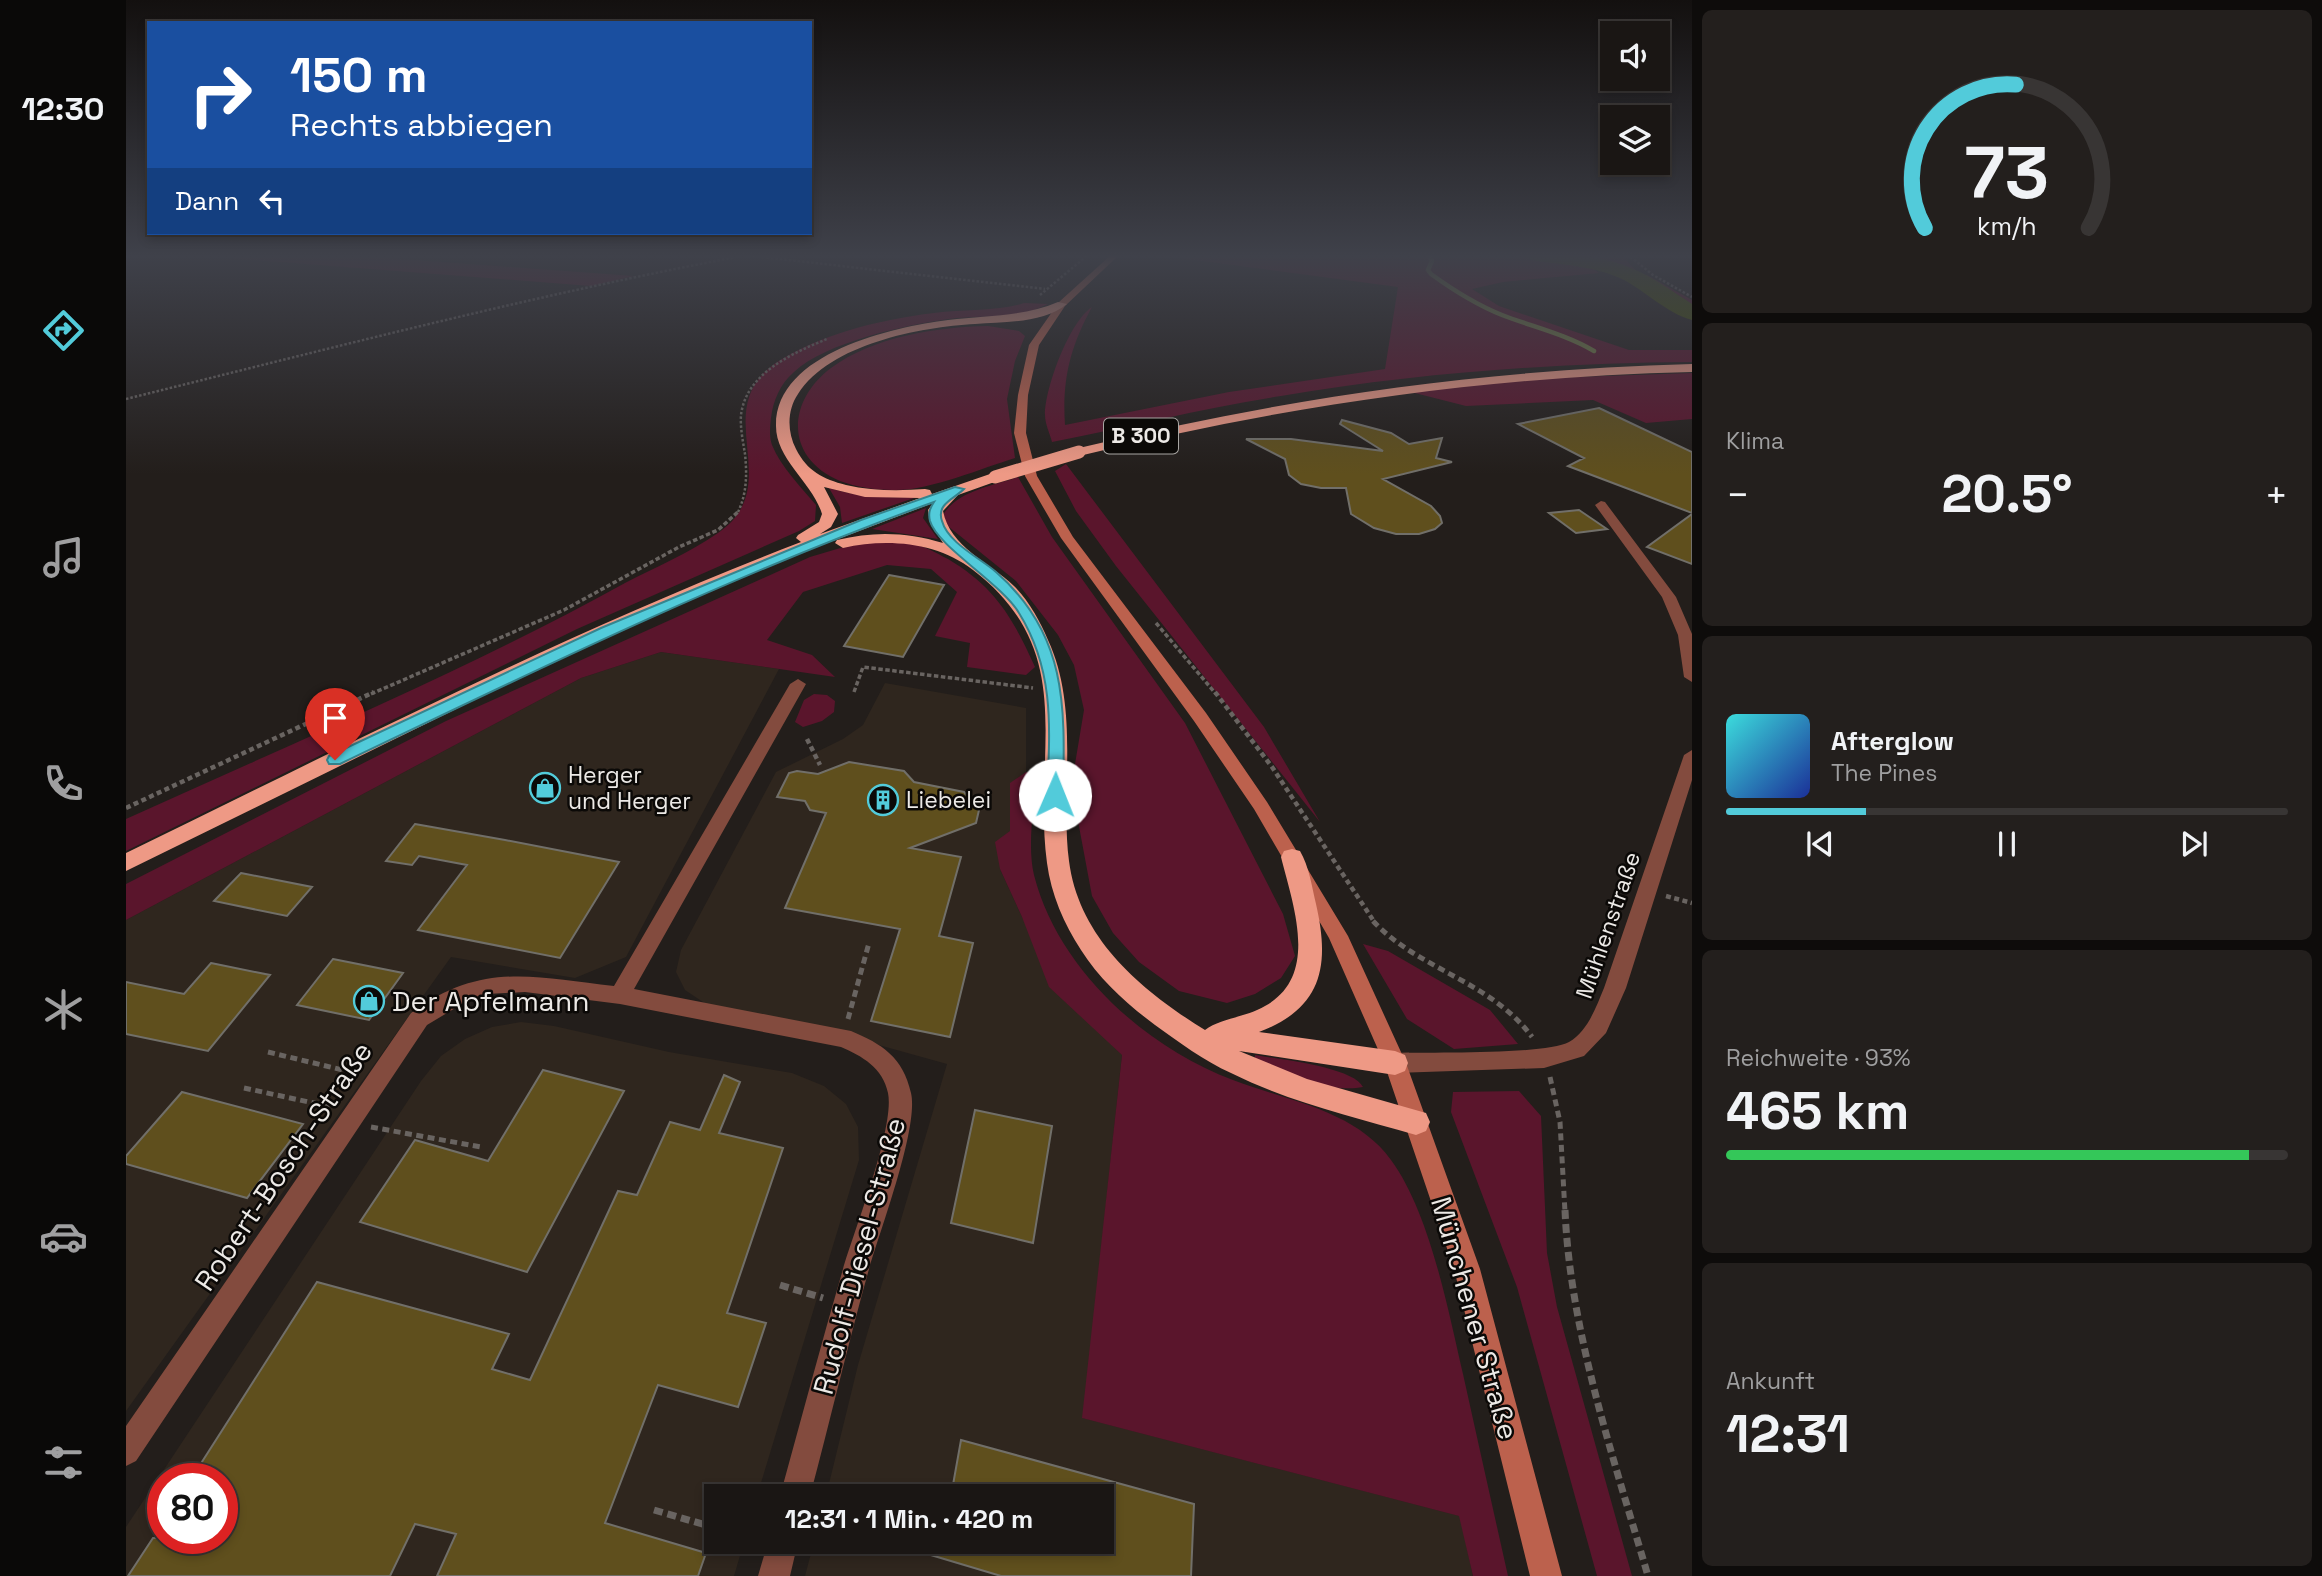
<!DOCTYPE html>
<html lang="de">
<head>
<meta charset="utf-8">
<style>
	:root { --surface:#1a1614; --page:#231f1d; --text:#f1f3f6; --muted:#9f9fa0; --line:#383534; --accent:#52cbda }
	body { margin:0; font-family:"Space Grotesk",sans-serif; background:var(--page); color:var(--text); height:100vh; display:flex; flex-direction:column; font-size:26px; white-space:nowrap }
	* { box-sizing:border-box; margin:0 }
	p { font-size:23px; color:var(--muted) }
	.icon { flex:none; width:38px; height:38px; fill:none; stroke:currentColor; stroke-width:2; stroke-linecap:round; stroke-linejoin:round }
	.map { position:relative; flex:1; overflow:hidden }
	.sheet { display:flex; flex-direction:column; gap:10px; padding:10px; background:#0e0c0b; width:630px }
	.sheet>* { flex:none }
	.top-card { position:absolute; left:21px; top:21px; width:665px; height:214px; border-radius:0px; box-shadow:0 4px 10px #0003,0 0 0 2px var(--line); background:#1a4fa0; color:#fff; overflow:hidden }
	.fabs { position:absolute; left:1474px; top:21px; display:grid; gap:14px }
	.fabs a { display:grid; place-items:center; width:70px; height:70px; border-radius:0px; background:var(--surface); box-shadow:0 4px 10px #0003,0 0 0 2px var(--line); font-size:35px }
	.speed { position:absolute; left:21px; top:1463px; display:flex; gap:14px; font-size:35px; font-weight:700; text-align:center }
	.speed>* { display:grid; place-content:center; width:91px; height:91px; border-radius:50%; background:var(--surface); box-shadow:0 4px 10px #0003,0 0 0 2px var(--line); line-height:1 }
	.speed .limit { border:10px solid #d22; background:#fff; color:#111 }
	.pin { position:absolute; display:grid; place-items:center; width:60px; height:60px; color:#fff; margin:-72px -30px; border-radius:50% 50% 50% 0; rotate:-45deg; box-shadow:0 0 7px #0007 }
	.pin .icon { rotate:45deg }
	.me { position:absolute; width:77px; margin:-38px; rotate:1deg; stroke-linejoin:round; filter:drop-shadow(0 0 5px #0008) }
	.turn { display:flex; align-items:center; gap:24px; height:147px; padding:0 28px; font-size:32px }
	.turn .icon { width:91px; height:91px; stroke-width:2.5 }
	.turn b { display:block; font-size:49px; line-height:60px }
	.then { display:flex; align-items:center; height:66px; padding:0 28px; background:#0003; gap:14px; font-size:26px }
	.big { font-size:52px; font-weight:700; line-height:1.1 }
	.sheet .tile { flex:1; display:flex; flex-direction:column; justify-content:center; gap:10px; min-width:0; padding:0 24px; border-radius:10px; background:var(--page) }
	.sheet .dial { align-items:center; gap:0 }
	.dial svg { height:182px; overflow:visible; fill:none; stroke:var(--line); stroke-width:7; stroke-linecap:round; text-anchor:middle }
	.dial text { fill:var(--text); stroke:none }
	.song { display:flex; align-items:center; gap:21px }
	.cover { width:84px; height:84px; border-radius:10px; background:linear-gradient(135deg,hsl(180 70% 55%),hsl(230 70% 35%)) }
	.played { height:7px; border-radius:4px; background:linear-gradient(90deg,var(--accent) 25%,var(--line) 25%) }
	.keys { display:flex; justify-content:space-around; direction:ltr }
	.heat { display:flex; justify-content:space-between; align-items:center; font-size:38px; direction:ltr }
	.charge { height:10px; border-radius:5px; background:linear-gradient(90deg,#34c759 93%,var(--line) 0) }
	.trip { position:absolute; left:578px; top:1484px; width:410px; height:70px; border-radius:0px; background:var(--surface); box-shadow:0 4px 10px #0003,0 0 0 2px var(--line); font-weight:700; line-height:70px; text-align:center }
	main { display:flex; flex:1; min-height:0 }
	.dock { display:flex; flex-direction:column; width:126px; justify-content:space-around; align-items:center; background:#0a0908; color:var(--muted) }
	.dock .icon { width:49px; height:49px }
	.dock .active { color:var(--accent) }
	.dock b { font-size:32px; color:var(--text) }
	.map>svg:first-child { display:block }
	.built { fill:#2f261e; fill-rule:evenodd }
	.green { fill:#5a152c }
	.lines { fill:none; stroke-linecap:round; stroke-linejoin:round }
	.stream { stroke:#747c45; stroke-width:4.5 }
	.river { fill:#414e00; fill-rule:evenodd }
	.building { fill:#5f4f1d; stroke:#716f69; stroke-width:2 }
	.path-far4 { stroke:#696461; stroke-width:2.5; stroke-dasharray:2.5 2; stroke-linecap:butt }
	.path-far3 { stroke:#696461; stroke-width:3.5; stroke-dasharray:4.5 2.5; stroke-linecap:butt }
	.path-far2 { stroke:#696461; stroke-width:4.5; stroke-dasharray:5 3.5; stroke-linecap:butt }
	.path-far1 { stroke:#696461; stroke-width:5; stroke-dasharray:7 4.5; stroke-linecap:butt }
	.path { stroke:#696461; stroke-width:7; stroke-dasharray:9 5; stroke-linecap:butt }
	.street { fill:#834b3e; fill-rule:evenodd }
	.secondary { fill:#bc614d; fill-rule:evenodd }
	.highway { fill:#ee9985; fill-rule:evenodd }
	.highway-bridge { stroke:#ee9985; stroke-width:13 }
	.route { fill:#52cbda; stroke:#35848e; stroke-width:2 }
	.labels { text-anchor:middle; stroke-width:5; stroke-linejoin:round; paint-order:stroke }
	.shield { fill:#0b0907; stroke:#a8a6a3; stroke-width:2 }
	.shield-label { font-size:21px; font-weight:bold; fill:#ece9e6 }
	.poi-label { font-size:23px; fill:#ece9e6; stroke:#0b0907; text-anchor:start }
	.street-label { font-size:23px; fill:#ece9e6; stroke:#0b0907 }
	.near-poi-label { font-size:28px; fill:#ece9e6; stroke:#0b0907; text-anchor:start }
	.near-street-label { font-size:28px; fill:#ece9e6; stroke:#0b0907 }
</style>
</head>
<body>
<main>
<nav class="dock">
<b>12:30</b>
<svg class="icon active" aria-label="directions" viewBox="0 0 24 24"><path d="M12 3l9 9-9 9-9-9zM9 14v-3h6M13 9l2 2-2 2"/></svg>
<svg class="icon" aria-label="music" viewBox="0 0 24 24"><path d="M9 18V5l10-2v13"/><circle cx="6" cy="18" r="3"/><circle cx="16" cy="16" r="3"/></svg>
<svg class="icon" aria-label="phone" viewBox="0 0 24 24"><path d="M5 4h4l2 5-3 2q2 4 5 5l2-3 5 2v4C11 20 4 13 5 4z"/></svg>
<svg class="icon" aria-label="climate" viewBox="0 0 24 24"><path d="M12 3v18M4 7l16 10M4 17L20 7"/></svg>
<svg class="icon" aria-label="car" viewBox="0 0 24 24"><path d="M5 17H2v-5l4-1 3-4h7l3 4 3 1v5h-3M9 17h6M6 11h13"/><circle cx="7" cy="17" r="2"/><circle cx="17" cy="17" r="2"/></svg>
<svg class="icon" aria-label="filters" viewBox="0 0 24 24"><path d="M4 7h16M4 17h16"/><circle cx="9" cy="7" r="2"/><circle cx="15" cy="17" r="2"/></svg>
</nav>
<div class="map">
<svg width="1566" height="1576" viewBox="0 0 1566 1576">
	<rect width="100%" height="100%" fill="#231e1b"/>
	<!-- built -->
	<path class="built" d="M535 652 653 669 500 957 449 978 325 957 0 1411V920L455 678Z
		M759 683 900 708V772L884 784V831L874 869 896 917 961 1020 996 1055 957 1418 1334 1516 1347 1576H679L688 1542H975V1496H700L732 1365 821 1064 706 1032 580 1004 559 990 550 972 555 950 650 772 717 739 737 725Z
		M395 1022 428 1026 543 1052 666 1073 698 1086 720 1104 732 1127 733 1160 631 1496H590V1542H618L608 1576H0V1527L295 1081 315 1056 339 1039 366 1027ZM37 1479H96V1538H37Z"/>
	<!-- green -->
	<path class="green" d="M49 254H207L508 276 465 286Z
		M1024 254H1390L1466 268 1473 273 1377 282 1346 289 1373 306 1503 350H1566V362C1428 363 1291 373 1155 396 1078 408 1002 427 926 442 924 434 919 424 919 415 919 388 943 322 966 307 944 347 936 380 939 425L1103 392 1259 369 1272 287Z
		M1423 254H1495L1511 272Z
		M1521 275 1566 300V320L1521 288 1507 281Z
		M898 303 922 304C892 320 856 315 823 319 780 325 700 342 668 372 654 384 647 401 645 418 644 427 643 436 646 445 655 467 675 487 690 505L689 521 673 531 451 629 0 851V819C167 743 338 672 499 583 530 567 563 553 592 533 664 484 576 406 656 359 703 331 762 318 816 312 843 309 872 311 898 303Z
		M862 326 893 331 899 336 889 361 881 399 889 458C856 468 800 492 766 490 749 490 730 487 714 481 659 458 660 402 705 368 747 337 810 327 862 326Z
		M1566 373V419L1520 423 1467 400 1340 406 1277 390 1361 380Z
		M940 464 1138 727 1194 822 990 566 950 511 929 471Z
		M892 477 926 537 1059 723 1157 914 1169 956 1155 978 1129 994 1101 1003 1053 991 1013 962 987 933 966 896 952 821 949 764 958 710 948 665 932 635 890 581 823 527 816 517C829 491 867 486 892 477Z
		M703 488C733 497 760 498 791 497L716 523 714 507Z
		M800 508 797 518 812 539 746 529Z
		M738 541C752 541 768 540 782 542 795 544 810 553 822 559 869 587 887 618 909 667L900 675 841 667 844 643 809 636 831 592 805 569 761 565 677 592 641 640 686 655 709 677 535 652 455 678 0 920V884L320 721 684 557Z
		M688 694 701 695 709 701 708 712 696 721 677 727 669 722 678 700Z
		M900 772 911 774C908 804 901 846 908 875 932 969 1019 1047 1107 1080 1161 1101 1229 1110 1265 1160 1304 1213 1322 1310 1337 1374 1352 1442 1367 1509 1382 1576H1347L1333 1516 956 1418 996 1055 923 987 896 917 874 869 869 842 884 831V783Z
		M1237 944 1262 951 1364 1010 1392 1044 1328 1049 1281 1019Z
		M1129 1055C1152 1059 1227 1067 1237 1087 1203 1094 1161 1072 1129 1062Z
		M1393 1091 1415 1116 1421 1253 1431 1307 1506 1576H1471L1391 1287 1325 1112 1327 1092Z"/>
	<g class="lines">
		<!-- stream -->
		<path class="stream" d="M1303 254 1306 261 1302 270 1305 274C1327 290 1351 305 1376 315 1407 327 1439 334 1468 351"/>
		<!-- river -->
		<path class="river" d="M1396 254C1436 252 1477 254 1514 272 1533 281 1549 293 1566 304V320C1540 313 1520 291 1496 279 1468 266 1436 265 1406 260L1399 258Z"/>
	</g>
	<!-- building -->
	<path class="building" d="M1473 408 1566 452V513L1442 466 1458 458 1392 424Z
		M1216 420 1265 433 1283 444 1316 438 1310 458 1326 462 1257 479 1305 506 1314 516 1316 523 1309 529 1293 534H1270L1248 528 1225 514 1220 488H1195L1175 484 1163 475 1159 459 1120 439H1165L1257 451 1214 424Z
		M1453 510 1481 529 1450 533 1423 513Z
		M1566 514V564L1521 547Z
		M763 575 818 585 777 657 718 646Z
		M723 762 778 771 788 782 838 792 853 810 850 823 784 848 835 857 813 936 847 943 824 1037 745 1021 774 929 659 908 700 813 684 810 679 801 651 797 663 773 671 771 692 774Z
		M289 824 379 840 493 862 434 958 292 930 341 865 293 856 286 865 260 861Z
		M115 873 186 887 161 916 88 901Z
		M207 959 277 973 243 1020 171 1005Z
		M85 963 144 975 82 1051 0 1034V982L58 994Z
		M417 1070 498 1091 401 1272 234 1222 289 1140 362 1161Z
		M598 1075 614 1082 593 1133 657 1148 601 1313 640 1323 612 1407 532 1385 479 1523 580 1553 572 1576H311L330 1534 289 1524 264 1576H2L27 1538H96V1479H65L191 1282 383 1334 366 1369 404 1380 492 1191 511 1195 544 1122 574 1130Z
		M56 1092 177 1124 121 1198 0 1164V1156Z
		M849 1110 926 1126 907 1243 825 1223Z
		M835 1440 1068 1504 1065 1576H875L778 1547 779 1542H975V1496H825Z"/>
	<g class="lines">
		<!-- path-far4 -->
		<path class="path-far4" d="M1501 254 1527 275 1566 297
			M618 255 919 289
			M914 295 963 254
			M0 399C206 348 412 294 621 255
			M612 512C621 493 621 474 619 454 617 442 614 427 615 415 620 373 667 353 701 339"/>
		<!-- path-far3 -->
		<path class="path-far3" d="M1030 623 1090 694
			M728 692 737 667 907 688
			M245 694 438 610 553 547 592 530 613 511"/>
		<!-- path-far2 -->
		<path class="path-far2" d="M1089 692 1146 767 1249 923
			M681 739 694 765
			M0 808 248 692
			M1540 896 1566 903"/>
		<!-- path-far1 -->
		<path class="path-far1" d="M1247 921C1293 970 1365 981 1406 1037
			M722 1019 743 943
			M142 1052 229 1073
			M1424 1077 1434 1122 1439 1212
			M118 1088 206 1107
			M245 1127 355 1147"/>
		<!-- path -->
		<path class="path" d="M1439 1210C1444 1332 1488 1459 1522 1576
			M654 1285 697 1298
			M528 1510 590 1528"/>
		<!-- street -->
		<path class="street" d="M1475 501 1479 502 1550 597 1566 634V682L1558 677 1552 635 1536 597 1469 505Z
			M672 679 680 684 508 989 725 1031C756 1044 777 1057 785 1093 793 1127 754 1231 743 1269 722 1344 704 1421 684 1496H654C675 1420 695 1344 717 1269 728 1231 769 1127 762 1093 757 1068 736 1056 715 1047L494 1004 399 992 361 994 346 998 301 1025 10 1461 0 1466V1426L285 1013C356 961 408 977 488 986L664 684Z
			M1566 750V780L1500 988 1480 1033 1458 1056 1418 1068 1269 1073 1261 1070 1258 1063 1261 1056 1269 1053C1303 1052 1419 1055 1443 1042 1462 1031 1470 1007 1478 988L1558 755Z
			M642 1542H672L664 1576H632Z"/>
		<!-- secondary -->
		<path class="secondary" d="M986 254H994L939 306 913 345 902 395 900 433 911 476 947 537 1080 713 1141 802 1222 936 1280 1063 1354 1269 1436 1576H1404L1328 1269 1258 1063 1203 938 1128 809 1068 721 935 538 899 476 888 433 892 395 903 345 933 302Z"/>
		<!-- highway -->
		<path class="highway" d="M932 302 941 304C918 323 878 322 849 324 794 327 704 344 672 394 661 410 661 432 670 449 681 471 697 479 720 485 746 491 773 491 799 489L804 490 806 494 864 474H874V480L832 495 817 511C824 547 863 562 888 586 903 601 914 621 922 640 941 681 942 727 941 771 941 801 939 832 943 861 953 939 1016 991 1079 1030 1095 1018 1121 1017 1139 1006 1194 976 1167 905 1155 857L1158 851 1166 849 1174 851C1183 866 1186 887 1190 904 1204 965 1197 1008 1133 1032L1269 1051 1279 1055 1282 1063 1279 1071 1269 1075 1113 1051 1181 1079 1300 1113 1304 1122 1300 1131 1290 1135C1228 1117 1163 1102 1105 1073 1078 1061 1053 1042 1029 1025 1001 1004 974 980 955 950 938 924 925 894 921 863 906 751 955 653 847 570 811 542 761 538 717 548L709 543 711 540C748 531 781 532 817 543L804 523 802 510 807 503 651 562 434 658 0 871V853C222 745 443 631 675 542L670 538 672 535 693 522 696 514C687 483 650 460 650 426 649 353 767 327 822 320 860 315 897 317 932 302ZM698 487 739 497 794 498 694 534 705 527 712 514Z
			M1566 364V372C1354 377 1159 406 953 456L946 452 953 448C1159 398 1354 370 1566 364Z"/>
		<!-- highway-bridge -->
		<path class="highway-bridge" d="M869 477 953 452"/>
	</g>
	<!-- sky -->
	<linearGradient id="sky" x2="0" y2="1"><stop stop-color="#13100f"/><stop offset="0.54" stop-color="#3f414a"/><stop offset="1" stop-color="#3f414a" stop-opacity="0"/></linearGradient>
	<rect width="1566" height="474" fill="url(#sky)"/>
	<!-- route -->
	<path class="route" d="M829 487 838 489C828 499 810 504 816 521 822 543 854 558 870 572 942 635 939 708 937 795L934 798 929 800 921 795C924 729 929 671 893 613 876 584 811 546 804 521 802 513 804 508 808 502 605 575 410 670 214 764H203L201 760 203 756 475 628 735 520Z"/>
	<!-- icons -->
	<defs>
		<g id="shop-ring" transform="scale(1.575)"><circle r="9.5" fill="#0b0907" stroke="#52cbda" stroke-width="1.5"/><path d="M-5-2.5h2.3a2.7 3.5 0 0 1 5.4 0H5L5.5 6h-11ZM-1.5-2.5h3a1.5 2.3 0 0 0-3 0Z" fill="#52cbda"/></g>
		<g id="building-ring" transform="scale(1.575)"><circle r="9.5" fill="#0b0907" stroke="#52cbda" stroke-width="1.5"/><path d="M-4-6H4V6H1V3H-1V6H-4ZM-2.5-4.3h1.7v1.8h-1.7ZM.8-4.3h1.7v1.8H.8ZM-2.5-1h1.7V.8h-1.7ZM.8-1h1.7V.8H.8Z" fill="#52cbda"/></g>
	</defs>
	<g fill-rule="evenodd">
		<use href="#shop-ring" x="419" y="788"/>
		<use href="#building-ring" x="757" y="800"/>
		<use href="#shop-ring" x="243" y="1001"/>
	</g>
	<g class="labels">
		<!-- shield labels -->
		<rect class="shield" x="978" y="418.5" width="74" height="35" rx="5"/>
		<g class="shield-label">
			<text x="1015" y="443">B 300</text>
		</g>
		<!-- poi labels -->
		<g class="poi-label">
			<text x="442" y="783">Herger<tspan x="442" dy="26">und Herger</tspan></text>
			<text x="780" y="808">Liebelei</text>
		</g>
		<!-- street labels -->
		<g class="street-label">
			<text transform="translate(1482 925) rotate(-71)" y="8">Mühlenstraße</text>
		</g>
		<!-- near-poi labels -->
		<g class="near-poi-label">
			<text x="266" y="1011">Der Apfelmann</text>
		</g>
		<!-- near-street labels -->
		<g class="near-street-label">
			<text transform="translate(157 1166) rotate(-56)" y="10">Robert-Bosch-Straße</text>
			<text transform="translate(733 1256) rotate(-75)" y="10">Rudolf-Diesel-Straße</text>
			<text transform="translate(1349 1318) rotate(74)" y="10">Münchener Straße</text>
		</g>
	</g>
</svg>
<div class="fabs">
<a><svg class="icon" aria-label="sound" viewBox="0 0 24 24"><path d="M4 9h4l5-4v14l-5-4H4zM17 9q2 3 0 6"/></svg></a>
<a><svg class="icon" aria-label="layers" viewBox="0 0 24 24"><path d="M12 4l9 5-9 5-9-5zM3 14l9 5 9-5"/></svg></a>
</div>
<div class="speed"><div class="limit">80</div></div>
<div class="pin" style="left:209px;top:760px;background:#d93025"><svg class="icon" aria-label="arrive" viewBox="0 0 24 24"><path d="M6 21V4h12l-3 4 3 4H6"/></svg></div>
<svg class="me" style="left:929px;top:795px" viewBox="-20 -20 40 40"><circle r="19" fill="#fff"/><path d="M0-13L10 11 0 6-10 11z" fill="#52cbda"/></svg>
<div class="trip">12:31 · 1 Min. · 420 m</div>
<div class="top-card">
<div class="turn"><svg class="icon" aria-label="right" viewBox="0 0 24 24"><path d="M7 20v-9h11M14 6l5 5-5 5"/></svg><div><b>150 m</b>Rechts abbiegen</div></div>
<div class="then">Dann<svg class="icon" aria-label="left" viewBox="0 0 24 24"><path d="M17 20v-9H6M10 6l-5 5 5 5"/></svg></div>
</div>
</div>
<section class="sheet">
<div class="tile dial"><svg viewBox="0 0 100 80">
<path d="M14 69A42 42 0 1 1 86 69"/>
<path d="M14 69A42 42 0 0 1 54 6" stroke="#52cbda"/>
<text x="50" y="56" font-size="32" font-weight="700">73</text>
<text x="50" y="72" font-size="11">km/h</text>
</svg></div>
<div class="tile"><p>Klima</p>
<div class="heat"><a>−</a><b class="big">20.5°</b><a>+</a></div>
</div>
<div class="tile">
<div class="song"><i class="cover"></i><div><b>Afterglow</b><p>The Pines</p></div></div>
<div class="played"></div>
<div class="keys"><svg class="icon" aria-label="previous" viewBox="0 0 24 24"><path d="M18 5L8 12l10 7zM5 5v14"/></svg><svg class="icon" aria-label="pause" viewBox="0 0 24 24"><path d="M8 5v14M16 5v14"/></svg><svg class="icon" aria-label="next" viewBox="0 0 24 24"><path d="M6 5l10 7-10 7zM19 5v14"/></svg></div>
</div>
<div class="tile"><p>Reichweite · 93%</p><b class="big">465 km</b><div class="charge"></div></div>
<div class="tile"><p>Ankunft</p><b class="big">12:31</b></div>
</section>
</main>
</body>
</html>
